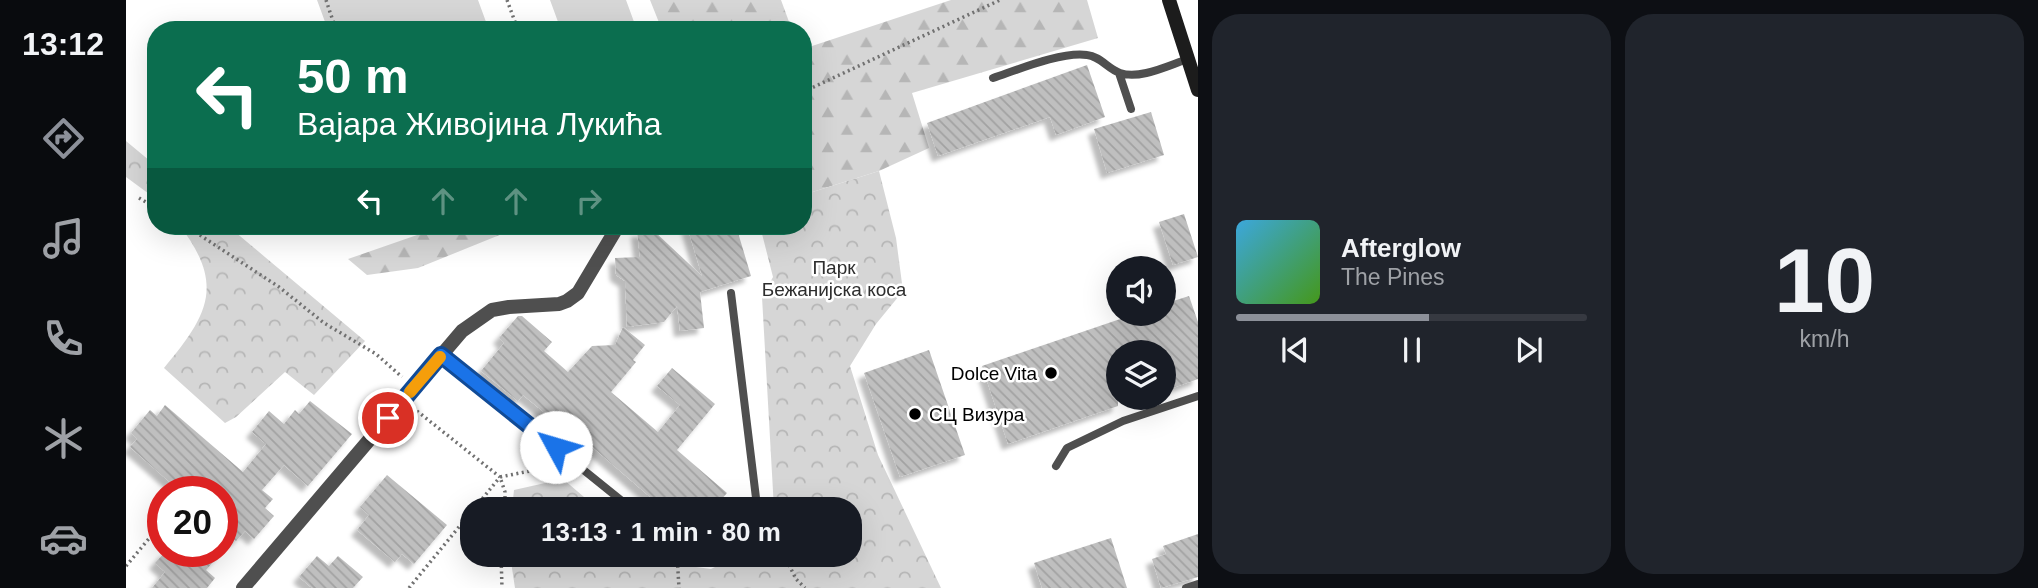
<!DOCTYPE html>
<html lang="en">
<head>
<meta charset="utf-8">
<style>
	:root { --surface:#171b24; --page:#20242c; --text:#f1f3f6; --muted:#9ea1a6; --line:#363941; --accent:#8c9099 }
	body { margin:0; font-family:Helvetica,sans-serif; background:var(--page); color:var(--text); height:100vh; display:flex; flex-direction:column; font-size:26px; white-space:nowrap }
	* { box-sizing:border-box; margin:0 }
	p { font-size:23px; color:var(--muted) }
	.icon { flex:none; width:38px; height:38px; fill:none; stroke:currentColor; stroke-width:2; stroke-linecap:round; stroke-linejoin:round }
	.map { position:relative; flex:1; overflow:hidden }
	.panel { display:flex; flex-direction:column; gap:14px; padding:14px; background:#0d0f14; width:840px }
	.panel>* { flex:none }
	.guide { position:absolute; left:21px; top:21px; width:665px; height:214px; border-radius:28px; box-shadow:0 7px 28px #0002; background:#0b6e4f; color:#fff; overflow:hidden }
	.fabs { position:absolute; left:980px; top:256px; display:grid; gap:14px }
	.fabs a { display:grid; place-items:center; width:70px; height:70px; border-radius:50%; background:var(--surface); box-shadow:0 7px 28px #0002; font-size:35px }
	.speed { position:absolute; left:21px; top:476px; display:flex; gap:14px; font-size:35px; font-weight:700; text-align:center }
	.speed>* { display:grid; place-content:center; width:91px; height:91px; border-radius:50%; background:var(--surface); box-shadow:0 7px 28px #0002; line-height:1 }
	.speed .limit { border:10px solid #d22; background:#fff; color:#111 }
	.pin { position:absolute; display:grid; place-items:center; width:60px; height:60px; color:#fff; margin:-30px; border:4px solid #fff; border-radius:50%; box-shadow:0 2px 7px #0007 }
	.me { position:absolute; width:77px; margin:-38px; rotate:309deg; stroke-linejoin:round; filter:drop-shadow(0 0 5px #0008) }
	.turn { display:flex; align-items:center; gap:24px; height:147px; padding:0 35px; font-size:32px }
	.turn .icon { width:91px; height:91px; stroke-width:2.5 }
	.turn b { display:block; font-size:49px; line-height:60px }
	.lanes { display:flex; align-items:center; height:66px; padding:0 35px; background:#0003; justify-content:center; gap:35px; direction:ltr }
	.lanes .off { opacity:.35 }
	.panel .tile { flex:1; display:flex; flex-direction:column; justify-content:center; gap:10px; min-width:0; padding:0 24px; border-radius:28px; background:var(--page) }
	.panel .dial { align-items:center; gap:0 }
	.dial b { font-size:91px; line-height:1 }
	.song { display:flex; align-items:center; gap:21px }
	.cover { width:84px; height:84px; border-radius:10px; background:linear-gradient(135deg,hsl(200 70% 55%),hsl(100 70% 35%)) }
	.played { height:7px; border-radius:4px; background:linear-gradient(90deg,var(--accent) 55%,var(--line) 55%) }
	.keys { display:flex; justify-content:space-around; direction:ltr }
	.panel .tiles { flex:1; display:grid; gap:14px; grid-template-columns:repeat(2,1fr) }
	.trip { position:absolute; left:334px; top:497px; width:402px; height:70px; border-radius:28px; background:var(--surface); box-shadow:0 7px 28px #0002; font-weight:700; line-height:70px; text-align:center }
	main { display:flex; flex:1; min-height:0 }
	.tab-bar { display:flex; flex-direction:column; width:126px; justify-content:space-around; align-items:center; background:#090b0e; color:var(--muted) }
	.tab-bar .icon { width:49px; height:49px }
	.tab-bar .selected { color:var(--accent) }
	.tab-bar b { font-size:32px; color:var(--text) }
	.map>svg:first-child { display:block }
	.forest { fill:url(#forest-firs) }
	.park { fill:url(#park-crowns) }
	.pitch { fill:#d6d6d6 }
	.building { fill:url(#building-back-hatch); filter:url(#shadow) }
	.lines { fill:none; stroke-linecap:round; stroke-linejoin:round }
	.path { stroke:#717171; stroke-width:3.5; stroke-dasharray:2 3.5; stroke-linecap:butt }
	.lane { stroke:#4f4f4f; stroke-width:8 }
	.street { stroke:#4f4f4f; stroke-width:14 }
	.secondary { stroke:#1c1c1c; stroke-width:14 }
	.route-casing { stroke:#114b97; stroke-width:18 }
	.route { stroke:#1a73e8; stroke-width:12 }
	.slow { stroke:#f59e0b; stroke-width:12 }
	.poi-dot { fill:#000; stroke:#fff; stroke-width:2.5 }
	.labels { text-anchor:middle; stroke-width:5; stroke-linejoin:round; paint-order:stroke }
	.park-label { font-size:19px; fill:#2d2d2d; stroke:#fff }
	.poi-label { font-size:19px; fill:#000; stroke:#fff; text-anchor:end }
</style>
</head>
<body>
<main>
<nav class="tab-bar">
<b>13:12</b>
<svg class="icon selected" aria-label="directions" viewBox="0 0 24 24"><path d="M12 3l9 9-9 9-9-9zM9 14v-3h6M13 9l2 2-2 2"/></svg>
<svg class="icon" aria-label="music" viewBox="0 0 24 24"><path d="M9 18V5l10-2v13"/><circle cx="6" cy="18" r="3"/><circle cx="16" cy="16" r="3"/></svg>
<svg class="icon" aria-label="phone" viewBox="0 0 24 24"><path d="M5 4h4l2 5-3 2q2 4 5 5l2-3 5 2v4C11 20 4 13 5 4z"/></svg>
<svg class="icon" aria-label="climate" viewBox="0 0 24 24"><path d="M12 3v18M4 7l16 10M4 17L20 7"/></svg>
<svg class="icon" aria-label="car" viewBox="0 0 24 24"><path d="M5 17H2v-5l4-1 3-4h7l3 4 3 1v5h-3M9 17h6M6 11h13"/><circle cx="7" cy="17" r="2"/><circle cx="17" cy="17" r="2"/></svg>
</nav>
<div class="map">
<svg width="1072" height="588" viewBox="0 0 1072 588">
	<defs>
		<pattern id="forest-firs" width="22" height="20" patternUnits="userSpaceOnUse" patternTransform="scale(1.75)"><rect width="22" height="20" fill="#d6d6d6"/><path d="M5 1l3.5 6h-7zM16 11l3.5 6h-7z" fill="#b6b6b6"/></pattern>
		<pattern id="park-crowns" width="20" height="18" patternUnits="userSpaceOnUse" patternTransform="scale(1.75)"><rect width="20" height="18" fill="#d6d6d6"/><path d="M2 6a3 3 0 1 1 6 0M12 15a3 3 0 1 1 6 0" fill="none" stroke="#b6b6b6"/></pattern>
		<pattern id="building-back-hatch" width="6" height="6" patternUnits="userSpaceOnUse" patternTransform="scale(1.75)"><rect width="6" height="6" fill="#bfbfbf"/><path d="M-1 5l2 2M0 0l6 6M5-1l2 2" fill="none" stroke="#a2a2a2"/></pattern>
		<filter id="shadow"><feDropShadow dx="-6" dy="6" stdDeviation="2" flood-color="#0004"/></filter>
	</defs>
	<rect width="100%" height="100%" fill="#fff"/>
	<!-- forest -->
	<path class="forest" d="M524 0H655L666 30H536Z
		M825 0H961L972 38 786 93 803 148 753 171 677 195V49Z
		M317 226H396L292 268 241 275 222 259Z"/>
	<!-- park -->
	<path class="park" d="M0 141 30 166V199L0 177Z
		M753 171 770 238 777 291 750 324 724 366 752 455 815 588H389L384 555H525L533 562 585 569 613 555H724V509H648L636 297 647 277 634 226H677V195Z
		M54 226H102L239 341 188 395 159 372 110 417 99 423 38 368C81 316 100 286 54 226Z
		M437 479 472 509H386L388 490Z"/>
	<!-- pitch -->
	<path class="pitch" d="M191 0H352L363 30H202Z
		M424 0H500L511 30H435Z"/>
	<!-- building -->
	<path class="building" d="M961 65 979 117 930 135 924 117 812 156 801 123Z
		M1025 112 1038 155 981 173 968 129Z
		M1058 214 1072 257 1047 265 1033 222Z
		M561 226H610L625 276 574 292 578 328 554 331 551 306 538 322 501 327 499 281 490 275 489 258 514 257 511 231H528L576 276Z
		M1063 296 1072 322V379L1038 391V352H992V406L882 444 856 366 1012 313H1038V304Z
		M392 316H396L426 342 418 351 442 372 466 346 489 345 497 327 519 345 507 360 510 362 485 392 532 432 554 405 531 386 546 368 589 404 551 450 601 493 587 509H538L456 438 453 441 397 395 392 401 355 371 378 343 373 338Z
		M803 350 839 455 774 477 738 373Z
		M184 401 226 434 182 486 158 465 136 490 147 499 139 508 148 516 128 539 119 531 110 541 96 530V492H55L4 447 11 439 5 433 24 410 31 416 39 405 117 472 140 444 126 432 143 411 158 424 169 410 173 414Z
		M261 475 321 525 288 564 276 554 269 562 231 530 243 515 234 507Z
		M1072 534V577L1035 588 1026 559 1040 554 1037 546Z
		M985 538 1001 588H916L908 563Z
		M40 551H97L80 570 89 578 81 588H26L39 572 29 563Z
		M191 556 203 566 212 556 237 577 227 588H186L173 577Z"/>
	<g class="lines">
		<!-- path -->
		<path class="path" d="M200 0 210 30
			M381 0 392 30
			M608 30 613 23 618 30
			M677 92 874 0
			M13 198 30 208
			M60 226 153 287 198 323 250 354 276 377
			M279 226 287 233 320 226
			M291 411 374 477 348 509
			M379 509V492L374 477 429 466
			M375 555 376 588
			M551 555 553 588
			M658 555 670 579 679 588
			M0 566 37 522
			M283 588 346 511"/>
		<!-- lane -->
		<path class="lane" d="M993 73 1005 109
			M867 78C891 70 937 51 961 55 974 56 982 69 994 73 1014 80 1043 65 1062 59
			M605 293 630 498 625 509
			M315 355 506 509
			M930 466 941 448 997 421 1072 396
			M1060 588 1072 584"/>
		<!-- street -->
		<path class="street" d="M117 588 336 331 366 310 383 307 433 304 441 301 452 293 492 226"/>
		<!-- secondary -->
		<path class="secondary" d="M1043 0 1072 90"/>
	</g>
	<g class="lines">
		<!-- route casing -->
		<g class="route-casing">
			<path id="route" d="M262 418 315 355 430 447"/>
		</g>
		<!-- route -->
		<use href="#route" class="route"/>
		<!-- slow -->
		<path class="slow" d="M284 392 314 357"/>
	</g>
	<!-- markers -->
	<g class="poi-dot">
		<circle cx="925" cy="373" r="7"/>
		<circle cx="789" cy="414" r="7"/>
	</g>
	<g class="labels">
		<!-- park labels -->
		<g class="park-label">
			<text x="708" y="274">Парк<tspan x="708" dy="22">Бежанијска коса</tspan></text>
		</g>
		<!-- poi labels -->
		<g class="poi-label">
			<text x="911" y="380">Dolce Vita</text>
			<text x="803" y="421" text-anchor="start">СЦ Визура</text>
		</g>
	</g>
</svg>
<div class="fabs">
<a><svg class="icon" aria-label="sound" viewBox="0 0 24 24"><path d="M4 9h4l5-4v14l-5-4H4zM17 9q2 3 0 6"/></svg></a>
<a><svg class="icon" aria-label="layers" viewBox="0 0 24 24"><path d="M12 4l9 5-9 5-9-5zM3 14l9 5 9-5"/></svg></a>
</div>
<div class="speed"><div class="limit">20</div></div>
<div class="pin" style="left:262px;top:418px;background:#d93025"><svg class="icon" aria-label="arrive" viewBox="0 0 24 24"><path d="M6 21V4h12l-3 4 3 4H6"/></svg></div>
<svg class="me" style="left:430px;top:447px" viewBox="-20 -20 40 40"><circle r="19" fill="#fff"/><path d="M0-13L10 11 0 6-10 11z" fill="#1a73e8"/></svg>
<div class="trip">13:13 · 1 min · 80 m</div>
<div class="guide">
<div class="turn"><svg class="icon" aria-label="left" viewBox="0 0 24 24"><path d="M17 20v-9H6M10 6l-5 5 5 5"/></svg><div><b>50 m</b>Вајара Живојина Лукића</div></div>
<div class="lanes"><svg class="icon" aria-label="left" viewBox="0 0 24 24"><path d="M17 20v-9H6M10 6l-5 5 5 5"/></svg><svg class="icon off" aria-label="ahead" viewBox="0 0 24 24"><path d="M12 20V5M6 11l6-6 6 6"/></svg><svg class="icon off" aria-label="ahead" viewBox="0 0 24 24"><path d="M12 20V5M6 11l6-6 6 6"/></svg><svg class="icon off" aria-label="right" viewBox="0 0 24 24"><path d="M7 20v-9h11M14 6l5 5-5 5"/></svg></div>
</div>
</div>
<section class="panel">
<div class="tiles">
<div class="tile">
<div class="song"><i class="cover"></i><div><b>Afterglow</b><p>The Pines</p></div></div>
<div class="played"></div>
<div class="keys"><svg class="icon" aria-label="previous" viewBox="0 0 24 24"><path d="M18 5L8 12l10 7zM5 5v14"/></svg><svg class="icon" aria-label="pause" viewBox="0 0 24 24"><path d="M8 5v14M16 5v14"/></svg><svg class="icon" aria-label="next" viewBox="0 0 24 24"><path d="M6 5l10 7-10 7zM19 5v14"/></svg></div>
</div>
<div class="tile dial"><b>10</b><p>km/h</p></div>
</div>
</section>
</main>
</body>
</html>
